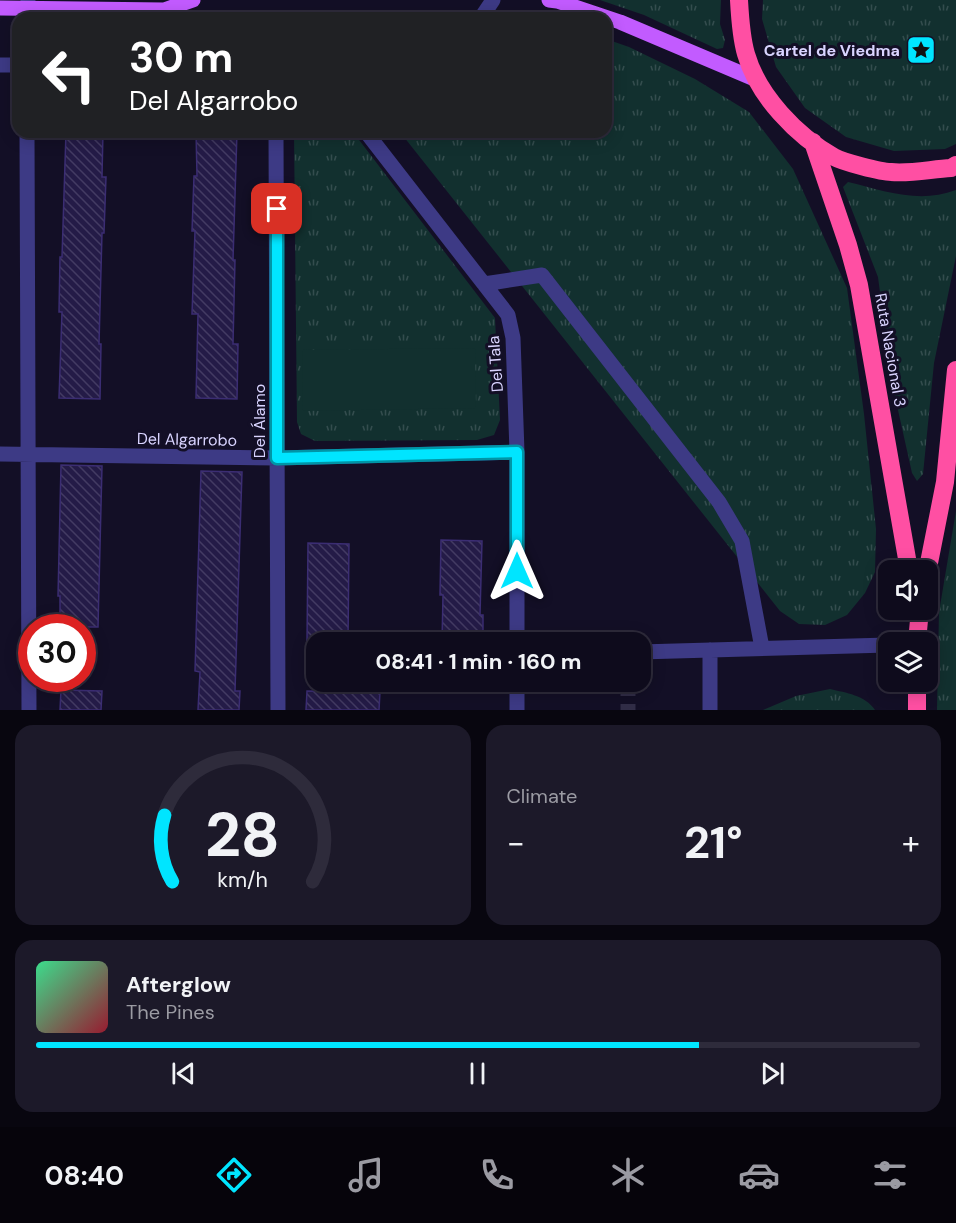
<!DOCTYPE html>
<html lang="en">
<head>
<meta charset="utf-8">
<style>
	:root { --surface:#0e0b1c; --page:#1c1929; --text:#f1f3f6; --muted:#9b9ba3; --line:#2e2b3b; --accent:#00e5ff }
	body { margin:0; font-family:"DM Sans",sans-serif; background:var(--page); color:var(--text); height:100vh; display:flex; flex-direction:column; font-size:22px; white-space:nowrap }
	* { box-sizing:border-box; margin:0 }
	p { font-size:20px; color:var(--muted) }
	.icon { flex:none; width:33px; height:33px; fill:none; stroke:currentColor; stroke-width:2; stroke-linecap:round; stroke-linejoin:round }
	.map { position:relative; height:710px; overflow:hidden }
	.drawer { display:flex; flex-direction:column; gap:15px; padding:15px; background:#08060f; flex:1 }
	.drawer>* { flex:none }
	.top-card { position:absolute; left:12px; top:12px; width:600px; height:126px; border-radius:18px; box-shadow:0 3px 15px #0003,0 0 0 2px var(--line); background:#202124; color:#fff; overflow:hidden }
	.buttons { position:absolute; left:878px; top:560px; display:grid; gap:12px }
	.buttons a { display:grid; place-items:center; width:60px; height:60px; border-radius:12px; background:var(--surface); box-shadow:0 3px 15px #0003,0 0 0 2px var(--line); font-size:30px }
	.speed { position:absolute; left:18px; top:614px; display:flex; gap:12px; font-size:30px; font-weight:700; text-align:center }
	.speed>* { display:grid; place-content:center; width:78px; height:78px; border-radius:50%; background:var(--surface); box-shadow:0 3px 15px #0003,0 0 0 2px var(--line); line-height:1 }
	.speed .limit { border:9px solid #d22; background:#fff; color:#111 }
	.pin { position:absolute; display:grid; place-items:center; width:51px; height:51px; color:#fff; margin:-26px; border-radius:12px; box-shadow:0 3px 9px #0006 }
	.me { position:absolute; width:66px; margin:-33px; rotate:0deg; stroke-linejoin:round; filter:drop-shadow(0 0 4px #0008) }
	.turn { display:flex; align-items:center; gap:21px; height:126px; padding:0 18px; font-size:27px }
	.turn .icon { width:78px; height:78px; stroke-width:2.5 }
	.turn b { display:block; font-size:42px; line-height:51px }
	.big { font-size:45px; font-weight:700; line-height:1.1 }
	.drawer .card { flex:1; display:flex; flex-direction:column; justify-content:center; gap:9px; min-width:0; padding:0 21px; border-radius:18px; background:var(--page) }
	.drawer .dial { align-items:center; gap:0 }
	.dial svg { height:156px; overflow:visible; fill:none; stroke:var(--line); stroke-width:7; stroke-linecap:round; text-anchor:middle }
	.dial text { fill:var(--text); stroke:none }
	.song { display:flex; align-items:center; gap:18px }
	.cover { width:72px; height:72px; border-radius:9px; background:linear-gradient(135deg,hsl(150 70% 55%),hsl(350 70% 35%)) }
	.played { height:6px; border-radius:3px; background:linear-gradient(90deg,var(--accent) 75%,var(--line) 75%) }
	.keys { display:flex; justify-content:space-around; direction:ltr }
	.heat { display:flex; justify-content:space-between; align-items:center; font-size:33px; direction:ltr }
	.drawer .tiles { flex:1; display:grid; gap:15px; grid-template-columns:1fr 1fr }
	.card:last-child { grid-column:span 2 }
	.trip { position:absolute; left:306px; top:632px; width:345px; height:60px; border-radius:18px; background:var(--surface); box-shadow:0 3px 15px #0003,0 0 0 2px var(--line); font-weight:700; line-height:60px; text-align:center }
	.menu { display:flex; height:96px; justify-content:space-around; align-items:center; background:#06040b; color:var(--muted) }
	.menu .icon { width:42px; height:42px }
	.menu .on { color:var(--accent) }
	.menu b { font-size:27px; color:var(--text) }
	.map>svg:first-child { display:block }
	.grass { fill:url(#grass-tufts) }
	.pitch { fill:#12302f }
	.building { fill:url(#building-back-hatch); stroke:#3b2d73; stroke-width:1.5 }
	.lines { fill:none; stroke-linecap:round; stroke-linejoin:round }
	.minor-tunnel { stroke:#312d47; stroke-width:15; stroke-dasharray:15 8; stroke-linecap:butt }
	.minor { stroke:#3d3a85; stroke-width:15 }
	.major { stroke:#c25bff; stroke-width:15 }
	.highway { stroke:#ff4fa3; stroke-width:18 }
	.route-casing { stroke:#0095a6; stroke-width:15 }
	.route { stroke:#00e5ff; stroke-width:10 }
	.labels { text-anchor:middle; stroke-width:6; stroke-linejoin:round; paint-order:stroke }
	.poi-label { font-size:16px; font-weight:bold; fill:#d9d4ff; stroke:#130f26; text-anchor:end }
	.street-label { font-size:16px; fill:#d9d4ff; stroke:#130f26 }
</style>
</head>
<body>
<div class="map">
<svg width="956" height="710" viewBox="0 0 956 710">
	<defs>
		<pattern id="grass-tufts" width="24" height="20" patternUnits="userSpaceOnUse" patternTransform="scale(1.5)"><rect width="24" height="20" fill="#12302f"/><path d="M3 7l-1-3M5 7V3M7 7l1-3M15 17l-1-3M17 17v-4M19 17l1-3" fill="none" stroke="#344d4e"/></pattern>
		<pattern id="building-back-hatch" width="6" height="6" patternUnits="userSpaceOnUse" patternTransform="scale(1.5)"><rect width="6" height="6" fill="#241b47"/><path d="M-1 5l2 2M0 0l6 6M5-1l2 2" fill="none" stroke="#433b63"/></pattern>
	</defs>
	<rect width="100%" height="100%" fill="#130f26"/>
	<!-- grass -->
	<path class="grass" d="M600 0H721L720 24 725 40 723 48 717 49 644 15Z
		M763 0H956V144L945 149 894 151 846 137 805 108 776 67 762 19Z
		M606 39 629 47 695 79 749 112 793 169 847 288 864 414 876 529 875 572 865 593 847 615 825 625 799 624 780 611 400 132H606Z
		M294 132H353L495 318 500 420 494 435 477 440 315 441 301 434 297 422Z
		M848 182C885 191 919 204 956 190V256L934 363 923 474 917 481 912 473 892 383 878 277 843 187Z
		M956 511V710H937L939 612Z
		M830 689C846 693 865 695 875 710H763L796 696Z"/>
	<!-- pitch -->
	<path class="pitch" d="M475 348 476 408 303 411 302 350Z"/>
	<!-- building -->
	<path class="building" d="M66 132H103L102 177H106L104 233H102L99 344H101L100 399 59 398 62 312H59L60 257H62Z
		M196 132H237L233 260H235L233 344H238L237 399 196 398 198 314H192L195 231H192L194 176H197Z
		M61 465 102 466 98 627H60V596H58Z
		M201 471 242 472 235 691H240L239 710H198L200 672 195 671Z
		M441 540 482 541 480 615H483V642H442L443 595H440Z
		M308 543 349 544 348 642H307Z
		M61 690 102 691 101 710H60Z
		M307 691 380 692 379 710H306Z"/>
	<g class="lines">
		<!-- minor-tunnel -->
		<path class="minor-tunnel" d="M628 681V710"/>
		<!-- minor -->
		<path class="minor" d="M27 18 28 0
			M481 18 493 0
			M0 65H18
			M27 132 29 710
			M276 132 278 710
			M366 132 508 315 513 338 517 452V642
			M484 284 542 275 719 502 742 541 762 648
			M0 454 277 458 517 452
			M640 652 888 645
			M517 710V681
			M710 710V650"/>
		<!-- major -->
		<path class="major" d="M549 0 557 1 620 22 757 80
			M0 8 164 10 193 0"/>
		<!-- highway -->
		<path class="highway" d="M739 0C740 18 741 37 746 54 758 96 797 136 834 157 843 162 881 172 891 172 910 174 932 169 951 168L956 165
			M813 142 848 245 859 285 909 570
			M927 573 945 482 956 370
			M917 642 920 609
			M917 710V681"/>
	</g>
	<g class="lines">
		<!-- route casing -->
		<g class="route-casing">
			<path id="route" d="M277 209V458L517 452V571"/>
		</g>
		<!-- route -->
		<use href="#route" class="route"/>
	</g>
	<!-- icons -->
	<defs>
		<g id="sight-square" transform="scale(1.5)"><rect x="-9" y="-9" width="18" height="18" rx="4" fill="#00e5ff" stroke="#130f26"/><path d="M0-6L1.8-2.2L6-1.7L2.9 1.2L3.7 5.4L0 3.3L-3.7 5.4L-2.9 1.2L-6-1.7L-1.8-2.2Z" fill="#111"/></g>
	</defs>
	<g fill-rule="evenodd">
		<use href="#sight-square" x="921" y="50"/>
	</g>
	<g class="labels">
		<!-- poi labels -->
		<g class="poi-label">
			<text x="900" y="56">Cartel de Viedma</text>
		</g>
		<!-- street labels -->
		<g class="street-label">
			<text transform="translate(891 350) rotate(80)" y="6">Ruta Nacional 3</text>
			<text transform="translate(495 364) rotate(-94)" y="6">Del Tala</text>
			<text transform="translate(259 421) rotate(-90)" y="6">Del Álamo</text>
			<text transform="translate(187 439) rotate(1)" y="6">Del Algarrobo</text>
		</g>
	</g>
</svg>
<div class="buttons">
<a><svg class="icon" aria-label="sound" viewBox="0 0 24 24"><path d="M4 9h4l5-4v14l-5-4H4zM17 9q2 3 0 6"/></svg></a>
<a><svg class="icon" aria-label="layers" viewBox="0 0 24 24"><path d="M12 4l9 5-9 5-9-5zM3 14l9 5 9-5"/></svg></a>
</div>
<div class="speed"><div class="limit">30</div></div>
<div class="pin" style="left:277px;top:209px;background:#d93025"><svg class="icon" aria-label="arrive" viewBox="0 0 24 24"><path d="M6 21V4h12l-3 4 3 4H6"/></svg></div>
<svg class="me" style="left:517px;top:571px" viewBox="-20 -20 40 40"><path d="M0-17L14 15 0 8-14 15z" fill="#00e5ff" stroke="#fff" stroke-width="4"/></svg>
<div class="trip">08:41 · 1 min · 160 m</div>
<div class="top-card">
<div class="turn"><svg class="icon" aria-label="left" viewBox="0 0 24 24"><path d="M17 20v-9H6M10 6l-5 5 5 5"/></svg><div><b>30 m</b>Del Algarrobo</div></div>
</div>
</div>
<section class="drawer">
<div class="tiles">
<div class="card dial"><svg viewBox="0 0 100 80">
<path d="M14 69A42 42 0 1 1 86 69"/>
<path d="M14 69A42 42 0 0 1 10 35" stroke="#00e5ff"/>
<text x="50" y="56" font-size="32" font-weight="700">28</text>
<text x="50" y="72" font-size="11">km/h</text>
</svg></div>
<div class="card"><p>Climate</p>
<div class="heat"><a>−</a><b class="big">21°</b><a>+</a></div>
</div>
<div class="card">
<div class="song"><i class="cover"></i><div><b>Afterglow</b><p>The Pines</p></div></div>
<div class="played"></div>
<div class="keys"><svg class="icon" aria-label="previous" viewBox="0 0 24 24"><path d="M18 5L8 12l10 7zM5 5v14"/></svg><svg class="icon" aria-label="pause" viewBox="0 0 24 24"><path d="M8 5v14M16 5v14"/></svg><svg class="icon" aria-label="next" viewBox="0 0 24 24"><path d="M6 5l10 7-10 7zM19 5v14"/></svg></div>
</div>
</div>
</section>
<nav class="menu">
<b>08:40</b>
<svg class="icon on" aria-label="directions" viewBox="0 0 24 24"><path d="M12 3l9 9-9 9-9-9zM9 14v-3h6M13 9l2 2-2 2"/></svg>
<svg class="icon" aria-label="music" viewBox="0 0 24 24"><path d="M9 18V5l10-2v13"/><circle cx="6" cy="18" r="3"/><circle cx="16" cy="16" r="3"/></svg>
<svg class="icon" aria-label="phone" viewBox="0 0 24 24"><path d="M5 4h4l2 5-3 2q2 4 5 5l2-3 5 2v4C11 20 4 13 5 4z"/></svg>
<svg class="icon" aria-label="climate" viewBox="0 0 24 24"><path d="M12 3v18M4 7l16 10M4 17L20 7"/></svg>
<svg class="icon" aria-label="car" viewBox="0 0 24 24"><path d="M5 17H2v-5l4-1 3-4h7l3 4 3 1v5h-3M9 17h6M6 11h13"/><circle cx="7" cy="17" r="2"/><circle cx="17" cy="17" r="2"/></svg>
<svg class="icon" aria-label="filters" viewBox="0 0 24 24"><path d="M4 7h16M4 17h16"/><circle cx="9" cy="7" r="2"/><circle cx="15" cy="17" r="2"/></svg>
</nav>
</body>
</html>
